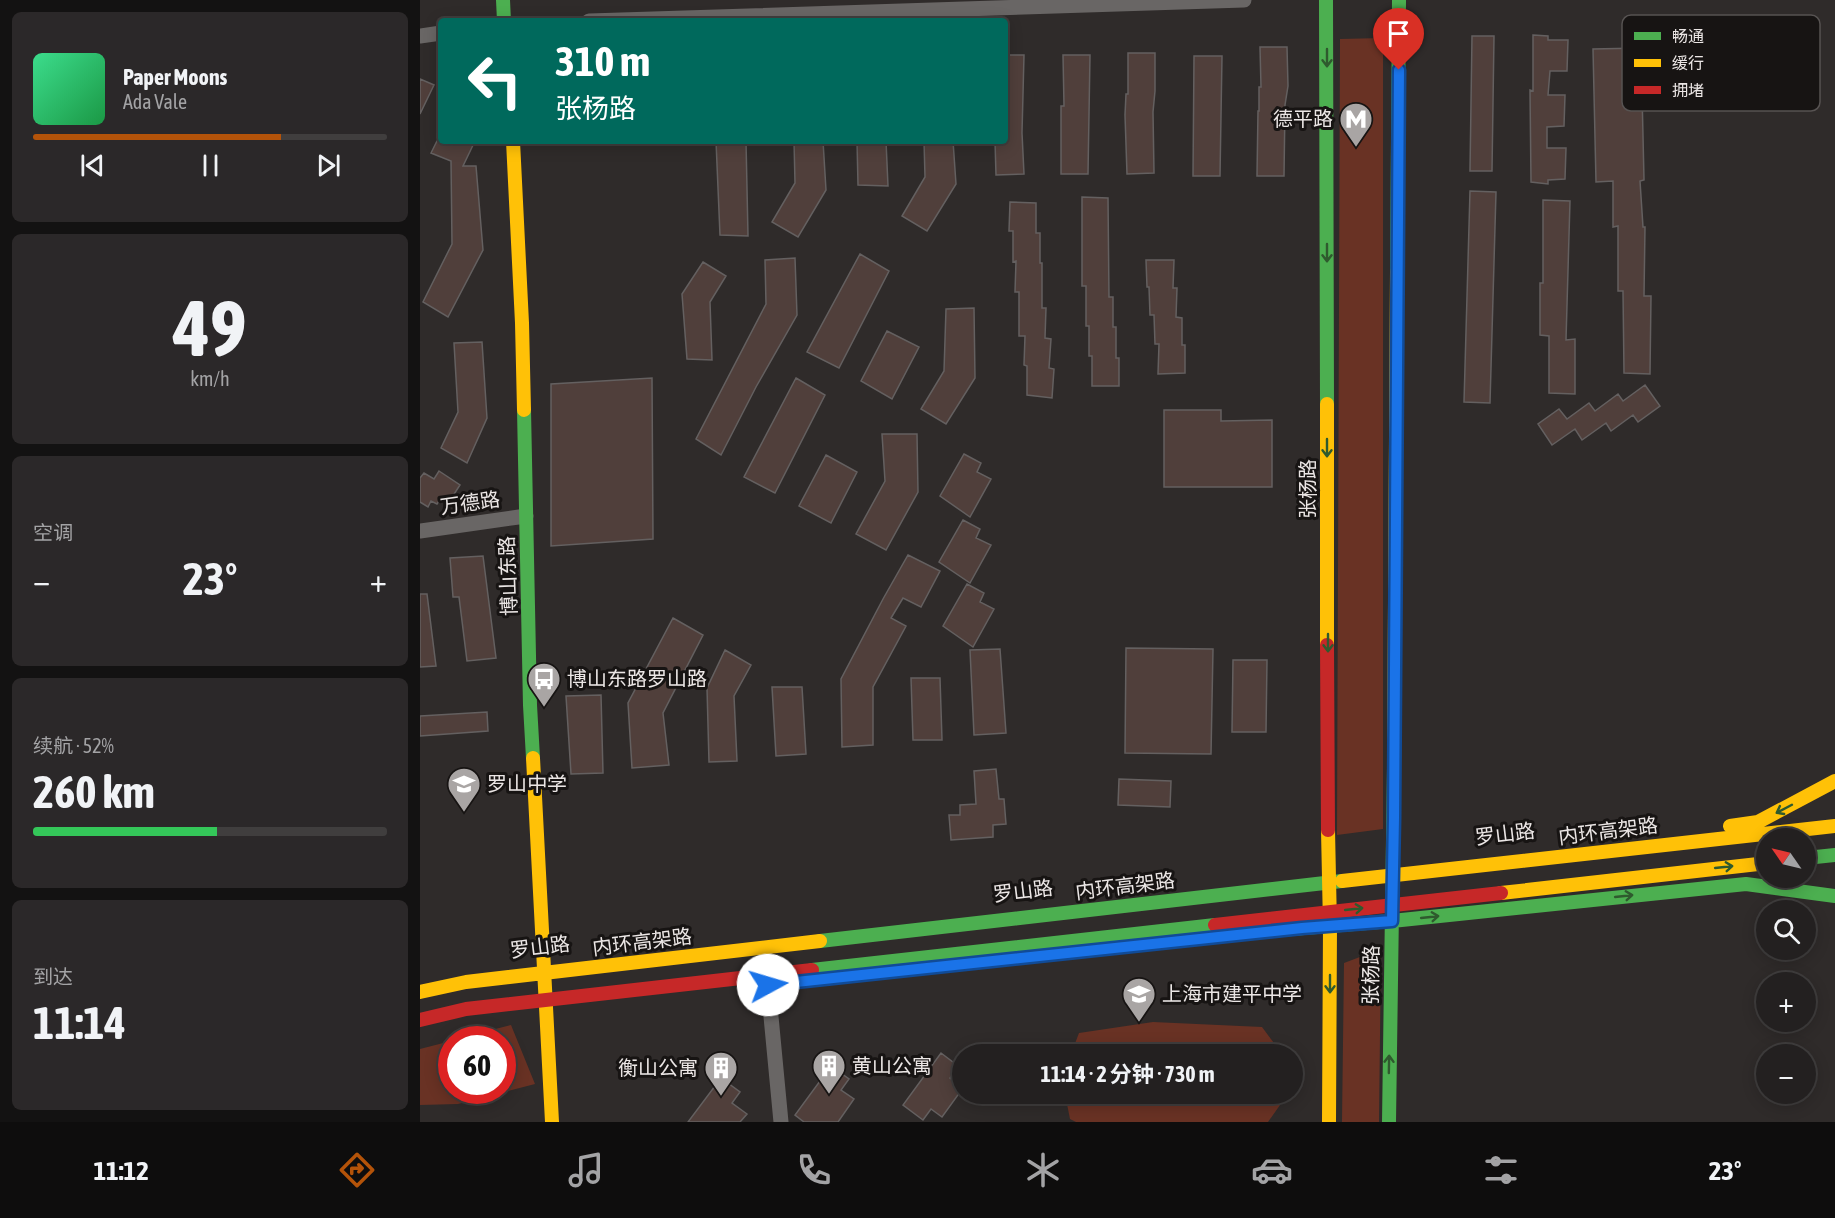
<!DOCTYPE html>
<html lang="zh">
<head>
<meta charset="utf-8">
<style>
	:root { --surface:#232020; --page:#2b2829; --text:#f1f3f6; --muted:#a3a3a5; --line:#403e3e; --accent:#b45309 }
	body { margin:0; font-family:"Asap Condensed","Noto Sans SC",sans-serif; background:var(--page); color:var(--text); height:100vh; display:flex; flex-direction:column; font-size:22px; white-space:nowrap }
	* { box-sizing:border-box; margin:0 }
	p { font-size:20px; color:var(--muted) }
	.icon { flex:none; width:33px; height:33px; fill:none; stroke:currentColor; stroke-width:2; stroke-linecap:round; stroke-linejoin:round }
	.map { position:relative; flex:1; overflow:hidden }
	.sheet { display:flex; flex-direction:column; gap:12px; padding:12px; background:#131212; width:420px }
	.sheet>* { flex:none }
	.banner { position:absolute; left:18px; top:18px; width:570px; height:126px; border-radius:6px; box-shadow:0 3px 15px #0003,0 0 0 2px var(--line); background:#00695c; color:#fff; overflow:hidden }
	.needle { width:39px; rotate:304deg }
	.controls { position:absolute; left:1336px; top:828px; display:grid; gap:12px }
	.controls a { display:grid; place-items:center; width:60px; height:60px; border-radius:50%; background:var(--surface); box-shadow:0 3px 15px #0003,0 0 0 2px var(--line); font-size:30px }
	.speed { position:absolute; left:18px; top:1026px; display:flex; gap:12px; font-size:30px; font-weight:700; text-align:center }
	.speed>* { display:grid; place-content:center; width:78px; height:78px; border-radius:50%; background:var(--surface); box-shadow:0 3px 15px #0003,0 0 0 2px var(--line); line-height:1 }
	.speed .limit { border:9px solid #d22; background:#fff; color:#111 }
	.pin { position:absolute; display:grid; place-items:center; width:51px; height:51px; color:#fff; margin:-62px -26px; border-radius:50% 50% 50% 0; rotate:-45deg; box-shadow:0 0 6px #0007 }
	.pin .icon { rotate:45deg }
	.me { position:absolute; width:66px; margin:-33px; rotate:84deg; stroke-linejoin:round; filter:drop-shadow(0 0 4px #0008) }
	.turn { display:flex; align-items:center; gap:21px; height:126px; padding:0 18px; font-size:27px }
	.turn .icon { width:78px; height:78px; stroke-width:2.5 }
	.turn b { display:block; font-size:42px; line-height:51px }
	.big { font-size:45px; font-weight:700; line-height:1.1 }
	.sheet .card { flex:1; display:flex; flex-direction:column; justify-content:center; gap:9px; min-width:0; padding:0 21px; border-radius:9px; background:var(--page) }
	.sheet .dial { align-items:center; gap:0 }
	.dial b { font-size:78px; line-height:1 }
	.song { display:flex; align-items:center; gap:18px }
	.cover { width:72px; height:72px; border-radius:9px; background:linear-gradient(135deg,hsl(150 70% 55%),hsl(140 70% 35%)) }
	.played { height:6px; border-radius:3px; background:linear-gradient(90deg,var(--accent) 70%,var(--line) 70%) }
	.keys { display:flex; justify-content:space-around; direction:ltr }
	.heat { display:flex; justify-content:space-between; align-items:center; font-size:33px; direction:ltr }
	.charge { height:9px; border-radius:4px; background:linear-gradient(90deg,#34c759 52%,var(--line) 0) }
	.trip { position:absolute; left:532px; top:1044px; width:351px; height:60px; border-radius:30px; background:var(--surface); box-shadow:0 3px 15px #0003,0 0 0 2px var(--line); font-weight:700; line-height:60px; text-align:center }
	.tab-bar { display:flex; height:96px; justify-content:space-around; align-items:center; background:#0e0d0d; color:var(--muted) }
	.tab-bar .icon { width:42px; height:42px }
	.tab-bar .selected { color:var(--accent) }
	.tab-bar b { font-size:27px; color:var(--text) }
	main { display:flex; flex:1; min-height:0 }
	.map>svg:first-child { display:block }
	.green { fill:#693224 }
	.building { fill:#503f3b; stroke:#646060; stroke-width:1.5 }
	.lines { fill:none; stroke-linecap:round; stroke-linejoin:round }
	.street { stroke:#696665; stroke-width:15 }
	.fast { stroke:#4caf50; stroke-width:14 }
	.slow { stroke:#ffc107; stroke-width:14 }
	.jam { stroke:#c62828; stroke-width:14 }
	.oneway { stroke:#2f5a2e }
	.route-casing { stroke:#114b97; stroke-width:15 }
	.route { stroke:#1a73e8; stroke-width:10 }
	.labels { text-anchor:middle; stroke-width:6; stroke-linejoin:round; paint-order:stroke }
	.poi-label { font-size:20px; fill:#ebe6e5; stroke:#171413; text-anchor:start }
	.street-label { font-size:20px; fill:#ebe6e5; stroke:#171413 }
	.key { fill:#171413; stroke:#575352; stroke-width:1.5 }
	.key-label { font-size:16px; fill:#ebe6e5 }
</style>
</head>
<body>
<main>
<section class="sheet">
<div class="card">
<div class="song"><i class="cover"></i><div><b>Paper Moons</b><p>Ada Vale</p></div></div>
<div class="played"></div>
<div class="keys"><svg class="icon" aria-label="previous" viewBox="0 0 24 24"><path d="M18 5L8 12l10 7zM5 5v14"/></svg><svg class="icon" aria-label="pause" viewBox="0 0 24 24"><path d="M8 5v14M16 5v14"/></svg><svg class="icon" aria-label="next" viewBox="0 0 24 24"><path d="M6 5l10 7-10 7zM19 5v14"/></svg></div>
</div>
<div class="card dial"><b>49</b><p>km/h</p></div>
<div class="card"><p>空调</p>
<div class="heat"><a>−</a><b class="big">23°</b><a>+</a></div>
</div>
<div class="card"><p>续航 · 52%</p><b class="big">260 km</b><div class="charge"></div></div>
<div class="card"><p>到达</p><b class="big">11:14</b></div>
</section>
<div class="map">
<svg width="1415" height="1122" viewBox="0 0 1415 1122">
	<rect width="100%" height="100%" fill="#2f2b2a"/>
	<!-- green -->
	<path class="green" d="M963 38V829L917 835 920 39Z
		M961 949 959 1122H922L924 963Z
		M733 1022 842 1027 862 1054H651L659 1033Z
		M91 1025 115 1084 38 1104 0 1105V1049L31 1041 32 1090H82V1040L36 1039Z
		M645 1094H861L860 1105 848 1122H656L650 1119Z"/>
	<!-- building -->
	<path class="building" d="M1113 35 1128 36V40H1148L1147 71H1130L1128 95H1145L1144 126 1127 127V148H1146L1145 179 1128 180V184L1111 182 1110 90 1113 91Z
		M1052 36H1074L1072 171H1050Z
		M840 47H867L868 86 865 105 864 176H837L838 111H839V87H841Z
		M1221 48 1224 180 1220 181 1223 227H1225L1224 296H1231L1230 374 1204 373 1203 291H1198V226L1193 227V181L1176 182 1173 49Z
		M708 53H735V91L733 112 734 173 707 174 705 115 706 94H708Z
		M585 55H604L602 133 604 174 576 175 575 141H585Z
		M643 55H670L668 174H641V106H644Z
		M774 56H802L800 176H773Z
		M0 79 14 85 0 114Z
		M17 141H55L43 166H56L63 250 28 317 3 302 32 244 31 161 11 153Z
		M296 141H326L328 236 300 235Z
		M374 141H403L406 190 378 237 352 222 375 183Z
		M437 141H466L468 186 438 185Z
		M504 141H533L536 184 507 231 482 216 505 177Z
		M1050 191 1076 192 1070 403 1044 402Z
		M662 197 688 198 689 297H693V327H696V358H699V386H672V356H669V326H666V286H662Z
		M1123 200 1150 201 1146 340 1155 339V394L1129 393V336L1120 335V283H1123Z
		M590 202 616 203V233H620V263H622V308H626L625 338 631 339 629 368 634 369 632 398 607 395V366L604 365 605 336H599V292H595L596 261 593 262V231H589Z
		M440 254 469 271 419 368 387 352Z
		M375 258 377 315 336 387 301 455 276 439 346 304 345 260Z
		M726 260H754L753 288H757L756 317 762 318V345H765V373L738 374 739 344H735L734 315H730L729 287H727Z
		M283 262 306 276 290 302 292 360 267 359 262 294Z
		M554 308 555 378 526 424 501 409 524 371 526 309Z
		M467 331 499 347 472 399 441 381Z
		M62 342 67 418 47 463 21 448 38 412 34 343Z
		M232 378 233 539 131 546V384Z
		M376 378 405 395 355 493 324 477Z
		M1225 385 1240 406 1218 422 1213 415 1191 431 1186 423 1162 440 1155 429 1132 445 1118 424 1139 409 1147 419 1169 403 1175 411 1198 394 1203 401Z
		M744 410H801V421L852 420V487H744Z
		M462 434H497L498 492 466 550 436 534 465 481Z
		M544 454 561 463 557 472 571 479 550 517 520 496Z
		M406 455 437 472 411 523 379 506Z
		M19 471 40 485 29 502 21 498 17 504 11 501 8 507 0 502V478L4 473 14 479Z
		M543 520 560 529 556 538 571 545 550 583 519 562Z
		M488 555 520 571 501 607 483 598 471 618 486 626 453 687V745L422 747 421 679 463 599Z
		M63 556 76 658 47 661 39 597H33L30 558Z
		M547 584 564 593 560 602 574 609 553 647 523 626Z
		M0 594H7L16 666 0 667Z
		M253 618 283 635 243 713 249 765 212 768 208 703Z
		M706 648 793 649 791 754 705 753Z
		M580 649 586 733 554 735 550 650Z
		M305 650 331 665 314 696 317 761 289 762 287 688Z
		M813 660H847L846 732H812Z
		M491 678H520L522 740H493Z
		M352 687H382L386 754 356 756Z
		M181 695 183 773 151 774 146 696Z
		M67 712 68 731 0 736V716Z
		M576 769 579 799H584L586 824 573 825V837L531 840 529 815H540V805L556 804 554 771Z
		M699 779 751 781 750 807 698 805Z
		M521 1053 538 1066 530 1078 543 1088 522 1117 511 1109 503 1120 483 1105Z
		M411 1066 429 1079 421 1090 434 1099 418 1122H384L375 1115Z
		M301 1078 320 1092 312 1103 327 1114 320 1122H268Z"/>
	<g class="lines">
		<!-- street -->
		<path class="street" d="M169 21 824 0
			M0 36 21 33
			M0 531 106 516
			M348 985 361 1122"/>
		<!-- fast -->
		<path class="fast" d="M83 0 84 21
			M906 0 907 404
			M977 272 979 0
			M104 410 110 705 113 758
			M1386 858 1415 855
			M859 930 972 921 1326 884 1415 896
			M400 941 922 881
			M392 970 795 925
			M969 1122 974 768"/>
		<!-- slow -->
		<path class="slow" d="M93 141 102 323 104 410
			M907 404V645
			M113 758 132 1122
			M974 768 977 272
			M1310 826 1338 822 1415 781
			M908 830 910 926 909 1122
			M922 881 1415 826
			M1081 893 1347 863
			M0 992 46 982 400 941"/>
		<!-- jam -->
		<path class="jam" d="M907 645 908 830
			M795 925 1081 893
			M0 1020 46 1009 392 970"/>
	</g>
	<!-- one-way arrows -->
	<defs><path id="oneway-shaft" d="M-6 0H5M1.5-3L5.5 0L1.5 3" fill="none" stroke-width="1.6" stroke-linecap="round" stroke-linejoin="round" transform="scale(1.5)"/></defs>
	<g class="oneway">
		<use href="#oneway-shaft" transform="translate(907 58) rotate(90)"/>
		<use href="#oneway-shaft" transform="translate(907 253) rotate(90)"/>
		<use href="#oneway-shaft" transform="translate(907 448) rotate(90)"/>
		<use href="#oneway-shaft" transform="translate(908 643) rotate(90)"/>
		<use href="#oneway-shaft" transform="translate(1364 809) rotate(152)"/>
		<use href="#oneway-shaft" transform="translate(1304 867) rotate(-6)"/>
		<use href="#oneway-shaft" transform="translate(1204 896) rotate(-6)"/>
		<use href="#oneway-shaft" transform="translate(934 909) rotate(-6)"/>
		<use href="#oneway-shaft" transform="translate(1010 917) rotate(-6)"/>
		<use href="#oneway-shaft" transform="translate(910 984) rotate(90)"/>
		<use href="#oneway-shaft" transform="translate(969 1064) rotate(-89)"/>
	</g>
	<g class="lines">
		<!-- route casing -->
		<g class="route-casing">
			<path id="route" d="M348 985 882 928 972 921 974 818 979 70"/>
		</g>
		<!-- route -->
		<use href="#route" class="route"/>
	</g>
	<!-- icons -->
	<defs>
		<g id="metro-pin" transform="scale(1.725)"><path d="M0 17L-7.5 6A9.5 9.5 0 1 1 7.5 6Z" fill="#a9a5a4" stroke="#171413"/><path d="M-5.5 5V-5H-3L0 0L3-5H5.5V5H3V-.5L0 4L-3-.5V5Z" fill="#fff"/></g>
		<g id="bus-pin" transform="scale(1.725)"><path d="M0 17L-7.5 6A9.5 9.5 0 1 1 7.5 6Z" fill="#a9a5a4" stroke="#171413"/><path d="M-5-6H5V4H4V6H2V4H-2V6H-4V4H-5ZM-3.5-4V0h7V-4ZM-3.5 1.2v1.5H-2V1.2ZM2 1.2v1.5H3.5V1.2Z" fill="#fff"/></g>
		<g id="school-pin" transform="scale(1.725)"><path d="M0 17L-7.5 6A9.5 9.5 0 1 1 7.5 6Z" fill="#a9a5a4" stroke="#171413"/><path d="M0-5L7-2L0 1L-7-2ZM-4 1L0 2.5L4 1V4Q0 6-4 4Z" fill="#fff"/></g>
		<g id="building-pin" transform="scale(1.725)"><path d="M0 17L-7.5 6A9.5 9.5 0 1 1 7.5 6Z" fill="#a9a5a4" stroke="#171413"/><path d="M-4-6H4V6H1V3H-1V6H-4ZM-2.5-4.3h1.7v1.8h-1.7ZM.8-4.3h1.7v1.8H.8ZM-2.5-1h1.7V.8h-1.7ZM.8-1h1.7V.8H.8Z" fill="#fff"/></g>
	</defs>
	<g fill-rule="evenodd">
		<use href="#metro-pin" x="936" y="119"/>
		<use href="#bus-pin" x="124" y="679"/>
		<use href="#school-pin" x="44" y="784"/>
		<use href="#school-pin" x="719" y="994"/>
		<use href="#building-pin" x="409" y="1066"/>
		<use href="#building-pin" x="301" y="1068"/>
	</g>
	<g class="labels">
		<!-- poi labels -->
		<g class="poi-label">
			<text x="913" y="126" text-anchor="end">德平路</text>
			<text x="147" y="686">博山东路罗山路</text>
			<text x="67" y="791">罗山中学</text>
			<text x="742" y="1001">上海市建平中学</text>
			<text x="432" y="1073">黄山公寓</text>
			<text x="278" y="1075" text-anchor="end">衡山公寓</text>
		</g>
		<!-- street labels -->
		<g class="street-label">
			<text transform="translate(888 489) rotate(-90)" y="7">张杨路</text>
			<text transform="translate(50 503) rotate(-8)" y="7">万德路</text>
			<text transform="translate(88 576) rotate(-92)" y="7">博山东路</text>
			<text transform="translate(1188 831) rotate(-7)" y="7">内环高架路</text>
			<text transform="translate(1085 834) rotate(-7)" y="7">罗山路</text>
			<text transform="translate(705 886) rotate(-7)" y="7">内环高架路</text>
			<text transform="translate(603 891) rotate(-7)" y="7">罗山路</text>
			<text transform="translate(222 942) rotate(-7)" y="7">内环高架路</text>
			<text transform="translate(120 947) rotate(-7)" y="7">罗山路</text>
			<text transform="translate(951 975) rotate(-89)" y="7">张杨路</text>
		</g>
	</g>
	<!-- legend -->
	<rect x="1202" y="15" width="198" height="96" rx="9" class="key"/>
	<rect x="1214" y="32" width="27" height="8" fill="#4caf50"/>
	<rect x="1214" y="59" width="27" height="8" fill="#ffc107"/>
	<rect x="1214" y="86" width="27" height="8" fill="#c62828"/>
	<g class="key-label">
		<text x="1252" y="42">畅通</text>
		<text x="1252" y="69">缓行</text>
		<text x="1252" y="96">拥堵</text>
	</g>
</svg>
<div class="controls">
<a><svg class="needle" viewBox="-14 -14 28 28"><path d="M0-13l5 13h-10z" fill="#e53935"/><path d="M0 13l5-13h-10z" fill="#a3a3a5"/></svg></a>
<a><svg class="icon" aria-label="search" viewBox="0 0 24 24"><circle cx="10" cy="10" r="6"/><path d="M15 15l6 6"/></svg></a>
<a>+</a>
<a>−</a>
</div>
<div class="speed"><div class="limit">60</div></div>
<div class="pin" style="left:979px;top:70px;background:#d93025"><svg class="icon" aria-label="arrive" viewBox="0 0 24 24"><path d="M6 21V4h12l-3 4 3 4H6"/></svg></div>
<svg class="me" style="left:348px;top:985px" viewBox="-20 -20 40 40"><circle r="19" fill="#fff"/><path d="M0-13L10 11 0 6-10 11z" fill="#1a73e8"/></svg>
<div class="trip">11:14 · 2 分钟 · 730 m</div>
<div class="banner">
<div class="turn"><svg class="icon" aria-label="left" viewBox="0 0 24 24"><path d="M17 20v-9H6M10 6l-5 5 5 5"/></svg><div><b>310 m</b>张杨路</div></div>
</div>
</div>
</main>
<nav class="tab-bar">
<b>11:12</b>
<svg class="icon selected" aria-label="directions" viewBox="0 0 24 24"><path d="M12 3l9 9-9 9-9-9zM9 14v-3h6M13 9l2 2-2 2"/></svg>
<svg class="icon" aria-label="music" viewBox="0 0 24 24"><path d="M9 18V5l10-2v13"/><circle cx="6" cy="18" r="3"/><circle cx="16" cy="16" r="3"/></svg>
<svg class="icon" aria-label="phone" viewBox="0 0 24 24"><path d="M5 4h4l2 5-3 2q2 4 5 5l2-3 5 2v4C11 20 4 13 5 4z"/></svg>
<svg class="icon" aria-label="climate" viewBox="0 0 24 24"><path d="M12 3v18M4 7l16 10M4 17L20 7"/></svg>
<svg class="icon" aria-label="car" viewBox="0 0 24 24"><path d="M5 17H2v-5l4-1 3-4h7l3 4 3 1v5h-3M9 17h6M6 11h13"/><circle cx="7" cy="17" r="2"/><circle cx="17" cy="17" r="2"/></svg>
<svg class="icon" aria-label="filters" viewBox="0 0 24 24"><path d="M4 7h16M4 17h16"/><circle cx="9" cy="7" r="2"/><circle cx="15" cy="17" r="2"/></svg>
<b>23°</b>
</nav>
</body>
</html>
